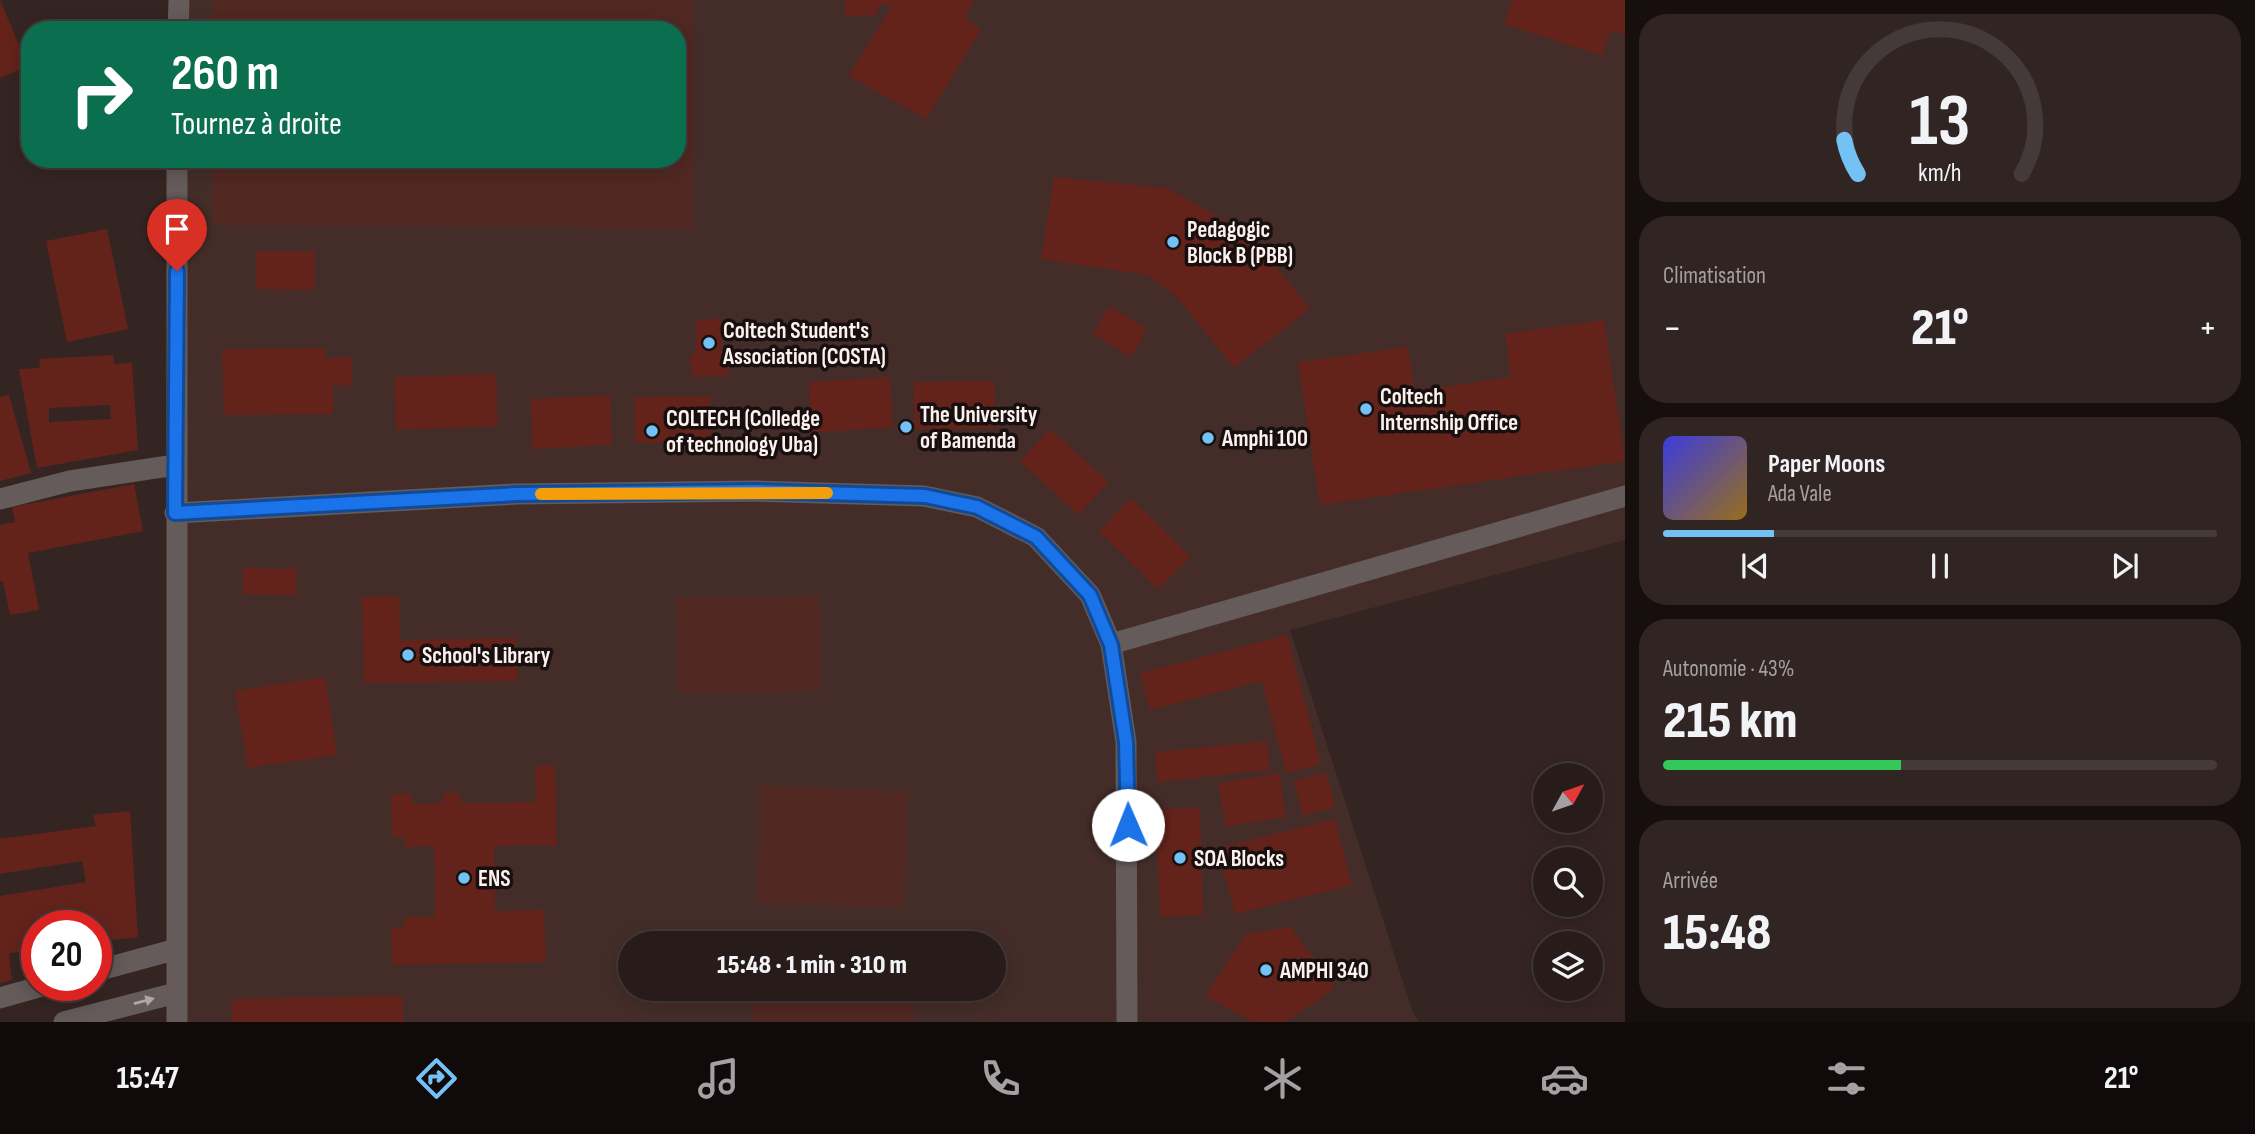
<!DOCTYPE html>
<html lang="fr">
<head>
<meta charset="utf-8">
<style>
	:root { --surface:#281c1a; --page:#302523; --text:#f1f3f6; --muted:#a5a1a2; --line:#443a39; --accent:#73c1f5 }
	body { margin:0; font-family:"Sofia Sans Condensed",sans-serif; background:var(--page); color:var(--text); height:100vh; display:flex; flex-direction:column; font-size:26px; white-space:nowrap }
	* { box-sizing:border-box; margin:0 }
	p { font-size:23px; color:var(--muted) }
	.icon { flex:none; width:38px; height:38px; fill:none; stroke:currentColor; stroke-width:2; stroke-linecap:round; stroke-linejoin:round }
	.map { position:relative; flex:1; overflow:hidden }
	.details { display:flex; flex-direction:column; gap:14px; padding:14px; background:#160f0e; width:630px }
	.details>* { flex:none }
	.top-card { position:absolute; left:21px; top:21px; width:665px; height:147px; border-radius:28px; box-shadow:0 4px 18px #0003,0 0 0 2px var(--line); background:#0b6e4f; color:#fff; overflow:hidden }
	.needle { width:46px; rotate:50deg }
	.fabs { position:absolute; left:1533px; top:763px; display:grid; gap:14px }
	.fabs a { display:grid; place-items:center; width:70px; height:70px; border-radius:50%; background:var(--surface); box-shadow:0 4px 18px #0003,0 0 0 2px var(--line); font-size:35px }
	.speed { position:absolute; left:21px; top:910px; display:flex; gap:14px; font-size:35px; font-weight:700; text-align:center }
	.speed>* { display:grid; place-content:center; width:91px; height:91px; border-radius:50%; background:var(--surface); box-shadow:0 4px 18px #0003,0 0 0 2px var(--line); line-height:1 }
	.speed .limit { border:10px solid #d22; background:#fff; color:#111 }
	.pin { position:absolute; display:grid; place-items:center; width:60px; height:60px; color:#fff; margin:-72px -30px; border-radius:50% 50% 50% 0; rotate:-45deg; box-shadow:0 0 7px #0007 }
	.pin .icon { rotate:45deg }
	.me { position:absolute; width:77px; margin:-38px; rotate:359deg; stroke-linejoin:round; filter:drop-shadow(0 0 5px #0008) }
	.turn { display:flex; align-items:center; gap:24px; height:147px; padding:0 35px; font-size:32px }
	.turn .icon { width:91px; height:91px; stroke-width:2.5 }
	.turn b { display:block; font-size:49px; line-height:60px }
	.big { font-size:52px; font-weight:800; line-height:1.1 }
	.details .widget { flex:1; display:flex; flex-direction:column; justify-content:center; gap:10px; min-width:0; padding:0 24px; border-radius:28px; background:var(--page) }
	.details .dial { align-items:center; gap:0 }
	.dial svg { height:182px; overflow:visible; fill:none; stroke:var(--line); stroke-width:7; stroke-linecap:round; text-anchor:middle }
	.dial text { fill:var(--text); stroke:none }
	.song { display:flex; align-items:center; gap:21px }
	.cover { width:84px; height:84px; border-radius:10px; background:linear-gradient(135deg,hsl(240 70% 55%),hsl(40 70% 35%)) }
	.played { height:7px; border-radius:4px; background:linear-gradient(90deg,var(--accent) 20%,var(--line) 20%) }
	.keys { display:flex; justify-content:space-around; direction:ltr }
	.heat { display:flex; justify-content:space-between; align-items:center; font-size:38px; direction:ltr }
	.charge { height:10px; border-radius:5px; background:linear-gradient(90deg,#34c759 43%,var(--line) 0) }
	.trip { position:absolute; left:618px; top:931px; width:388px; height:70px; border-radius:35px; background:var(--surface); box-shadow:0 4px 18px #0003,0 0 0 2px var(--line); font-weight:800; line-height:70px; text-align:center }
	.tabs { display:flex; height:112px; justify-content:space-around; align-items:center; background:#100b0a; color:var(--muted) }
	.tabs .icon { width:49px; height:49px }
	.tabs .selected { color:var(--accent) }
	.tabs b { font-size:32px; color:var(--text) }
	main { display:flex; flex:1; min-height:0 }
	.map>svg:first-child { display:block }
	.built { fill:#442d29; fill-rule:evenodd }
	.pitch { fill:#512822 }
	.building { fill:#63231b; fill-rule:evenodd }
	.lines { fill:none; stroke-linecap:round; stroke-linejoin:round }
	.minor { stroke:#645b5a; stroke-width:21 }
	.oneway { fill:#b0a6a4 }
	.route-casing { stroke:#114b97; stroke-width:18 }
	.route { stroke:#1a73e8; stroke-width:12 }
	.slow { stroke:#f59e0b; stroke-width:12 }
	.poi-dot { fill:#73c1f5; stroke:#17100f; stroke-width:2.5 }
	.labels { text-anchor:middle; stroke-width:7; stroke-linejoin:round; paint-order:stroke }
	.poi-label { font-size:23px; font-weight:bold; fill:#fdf1ef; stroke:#17100f; text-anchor:start }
</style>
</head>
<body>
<main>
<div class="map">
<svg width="1625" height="1022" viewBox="0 0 1625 1022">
	<rect width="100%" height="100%" fill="#352522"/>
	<!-- built -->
	<path class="built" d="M183 0H1625V540L1290 630 1412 1010 1419 1022H182L186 872 185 159H677V30H183ZM630 943H994V989H630Z"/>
	<!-- pitch -->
	<path class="pitch" d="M212 0H693V228L212 225V159H677V30H212Z
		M820 596 821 691 677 692 676 597Z
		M761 785 908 792 904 908 757 902Z
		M751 989H911L914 1022H753Z"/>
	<!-- building -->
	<path class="building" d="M0 0 28 66 0 78Z
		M845 0H974L965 18 981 30 926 119 849 76 892 5H879L877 15 845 16Z
		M1512 0H1625V35L1611 30 1602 56 1504 24Z
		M1054 177 1167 188 1250 235 1310 308 1234 368 1176 296 1147 275 1041 259Z
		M107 229 128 329 67 342 46 241Z
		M256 251H315V290L256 289Z
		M1109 306 1147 329 1131 357 1093 334Z
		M721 318 722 353 728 358 729 376 692 377 690 357 696 352V321Z
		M1604 320 1625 461 1320 505 1298 362 1408 347 1415 391 1511 377 1505 334Z
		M325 348V358L351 357 352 385 333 386V414L224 415 222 349Z
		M113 355 114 364 132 363 138 450 37 468 19 369 40 368 39 359ZM110 405 111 419 49 422V408Z
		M496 374 498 426 396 430 394 377Z
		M889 377 893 427 812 433 809 382Z
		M994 381 996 428 915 430 913 382Z
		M9 395 31 473 0 481V397Z
		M610 395 612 445 533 449 530 399Z
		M710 396 711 441 635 443 634 397Z
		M1050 429 1109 482 1078 515 1020 461Z
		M134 484 143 531 28 553 39 610 10 615 3 581H0V525L15 522 12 507Z
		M1131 498 1191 557 1158 589 1099 531Z
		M243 568 297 569 296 595 243 594Z
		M399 596 400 640 516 638 517 681 364 683 362 597Z
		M1287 635 1321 764 1286 773 1262 681 1150 710 1140 673Z
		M325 677 337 755 248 768 235 691Z
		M1267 741 1270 770 1158 782 1155 752Z
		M535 766H555L557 845 494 846 495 911 544 910 546 962 392 965 391 928 404 927V917H435L434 846 405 847V837H392L391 794H412V804L443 803V793H460L461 803 536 802Z
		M1326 772 1335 807 1303 816 1294 781Z
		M1279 773 1286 817 1226 827 1218 783Z
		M1200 808 1203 915 1160 917 1156 809Z
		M130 811 138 937 96 942V926H37V951L9 953 12 980 0 983V896L86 882 82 861 0 874V839L96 826 93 815Z
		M1335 819 1352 885 1235 914 1218 848Z
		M1291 927 1335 988 1286 1022H1253L1205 996 1246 934Z
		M403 996V1022H232L231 999Z"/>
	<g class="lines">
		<!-- minor -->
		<path class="minor" d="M178 30 179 0
			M0 499 70 481 175 465
			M175 513 517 494 757 491 924 496 977 507 1036 537 1090 595 1111 644 1126 742 1127 1022
			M1111 644 1625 496
			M96 971 177 949
			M0 998 46 985
			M64 1022 176 993
			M177 1022V159"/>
	</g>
	<!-- one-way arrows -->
	<defs><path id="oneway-solid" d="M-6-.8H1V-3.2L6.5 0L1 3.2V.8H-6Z" transform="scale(1.75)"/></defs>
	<use class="oneway" href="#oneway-solid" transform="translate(144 1001) rotate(-15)"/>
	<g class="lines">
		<!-- route casing -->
		<g class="route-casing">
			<path id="route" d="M177 271 175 513 517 494 757 491 925 496 977 507 1036 537 1090 595 1111 645 1126 742 1128 825"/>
		</g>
		<!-- route -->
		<use href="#route" class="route"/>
		<!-- slow -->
		<path class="slow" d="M541 494 827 493"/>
	</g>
	<!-- markers -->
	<g class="poi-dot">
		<circle cx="1173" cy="242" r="7"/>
		<circle cx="709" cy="343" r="7"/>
		<circle cx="1366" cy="409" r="7"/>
		<circle cx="906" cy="427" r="7"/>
		<circle cx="652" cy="431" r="7"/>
		<circle cx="1208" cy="438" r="7"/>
		<circle cx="408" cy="655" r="7"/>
		<circle cx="1180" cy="858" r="7"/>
		<circle cx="464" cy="878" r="7"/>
		<circle cx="1266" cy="970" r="7"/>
	</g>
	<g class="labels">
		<!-- poi labels -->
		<g class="poi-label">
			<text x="1187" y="237">Pedagogic<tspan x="1187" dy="26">Block B (PBB)</tspan></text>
			<text x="723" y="338">Coltech Student's<tspan x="723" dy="26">Association (COSTA)</tspan></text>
			<text x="1380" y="404">Coltech<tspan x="1380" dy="26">Internship Office</tspan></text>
			<text x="920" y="422">The University<tspan x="920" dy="26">of Bamenda</tspan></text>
			<text x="666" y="426">COLTECH (Colledge<tspan x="666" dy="26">of technology Uba)</tspan></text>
			<text x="1222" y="446">Amphi 100</text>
			<text x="422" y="663">School's Library</text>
			<text x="1194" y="866">SOA Blocks</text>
			<text x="478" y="886">ENS</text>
			<text x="1280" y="978">AMPHI 340</text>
		</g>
	</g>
</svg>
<div class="fabs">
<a><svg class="needle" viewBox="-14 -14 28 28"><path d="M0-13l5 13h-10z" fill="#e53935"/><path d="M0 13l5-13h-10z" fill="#a5a1a2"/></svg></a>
<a><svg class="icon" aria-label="search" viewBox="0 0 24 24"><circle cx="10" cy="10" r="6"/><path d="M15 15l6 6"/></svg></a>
<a><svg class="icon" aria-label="layers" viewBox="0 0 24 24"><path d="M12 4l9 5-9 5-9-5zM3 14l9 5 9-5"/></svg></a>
</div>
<div class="speed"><div class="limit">20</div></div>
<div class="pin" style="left:177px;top:271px;background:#d93025"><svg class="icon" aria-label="arrive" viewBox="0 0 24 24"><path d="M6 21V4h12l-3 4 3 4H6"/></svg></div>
<svg class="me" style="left:1128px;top:825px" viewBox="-20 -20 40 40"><circle r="19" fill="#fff"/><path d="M0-13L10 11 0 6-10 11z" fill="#1a73e8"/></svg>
<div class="trip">15:48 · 1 min · 310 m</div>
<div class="top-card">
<div class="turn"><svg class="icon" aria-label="right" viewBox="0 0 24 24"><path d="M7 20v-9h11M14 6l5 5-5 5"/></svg><div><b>260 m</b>Tournez à droite</div></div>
</div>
</div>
<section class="details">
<div class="widget dial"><svg viewBox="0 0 100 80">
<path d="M14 69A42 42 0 1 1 86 69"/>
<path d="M14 69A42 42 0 0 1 8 54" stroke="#73c1f5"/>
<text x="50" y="56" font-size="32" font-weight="700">13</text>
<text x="50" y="72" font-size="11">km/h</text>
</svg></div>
<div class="widget"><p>Climatisation</p>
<div class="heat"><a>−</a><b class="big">21°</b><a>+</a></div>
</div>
<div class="widget">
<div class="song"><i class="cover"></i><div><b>Paper Moons</b><p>Ada Vale</p></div></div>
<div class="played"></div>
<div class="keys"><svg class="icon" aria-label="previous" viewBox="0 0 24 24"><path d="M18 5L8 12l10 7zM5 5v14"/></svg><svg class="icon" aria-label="pause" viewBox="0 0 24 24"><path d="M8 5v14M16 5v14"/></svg><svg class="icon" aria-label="next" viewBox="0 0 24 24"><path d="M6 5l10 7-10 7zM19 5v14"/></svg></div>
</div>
<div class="widget"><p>Autonomie · 43%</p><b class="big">215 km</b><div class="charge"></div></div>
<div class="widget"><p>Arrivée</p><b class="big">15:48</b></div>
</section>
</main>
<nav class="tabs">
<b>15:47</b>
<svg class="icon selected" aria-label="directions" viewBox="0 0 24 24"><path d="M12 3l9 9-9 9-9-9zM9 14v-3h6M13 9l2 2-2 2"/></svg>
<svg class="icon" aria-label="music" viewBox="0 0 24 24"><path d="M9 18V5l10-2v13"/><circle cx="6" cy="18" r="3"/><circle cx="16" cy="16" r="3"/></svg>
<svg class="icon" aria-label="phone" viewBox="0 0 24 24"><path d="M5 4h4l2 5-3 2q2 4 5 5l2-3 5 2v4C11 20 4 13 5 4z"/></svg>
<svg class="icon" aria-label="climate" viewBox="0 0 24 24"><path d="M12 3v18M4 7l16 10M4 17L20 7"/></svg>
<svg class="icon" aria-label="car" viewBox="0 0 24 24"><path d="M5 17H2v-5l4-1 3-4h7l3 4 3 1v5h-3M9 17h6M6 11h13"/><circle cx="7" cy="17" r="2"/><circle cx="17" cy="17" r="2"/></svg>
<svg class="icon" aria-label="filters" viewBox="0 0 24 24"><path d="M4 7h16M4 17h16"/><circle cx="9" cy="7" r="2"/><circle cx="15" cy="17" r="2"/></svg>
<b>21°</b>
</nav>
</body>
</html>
